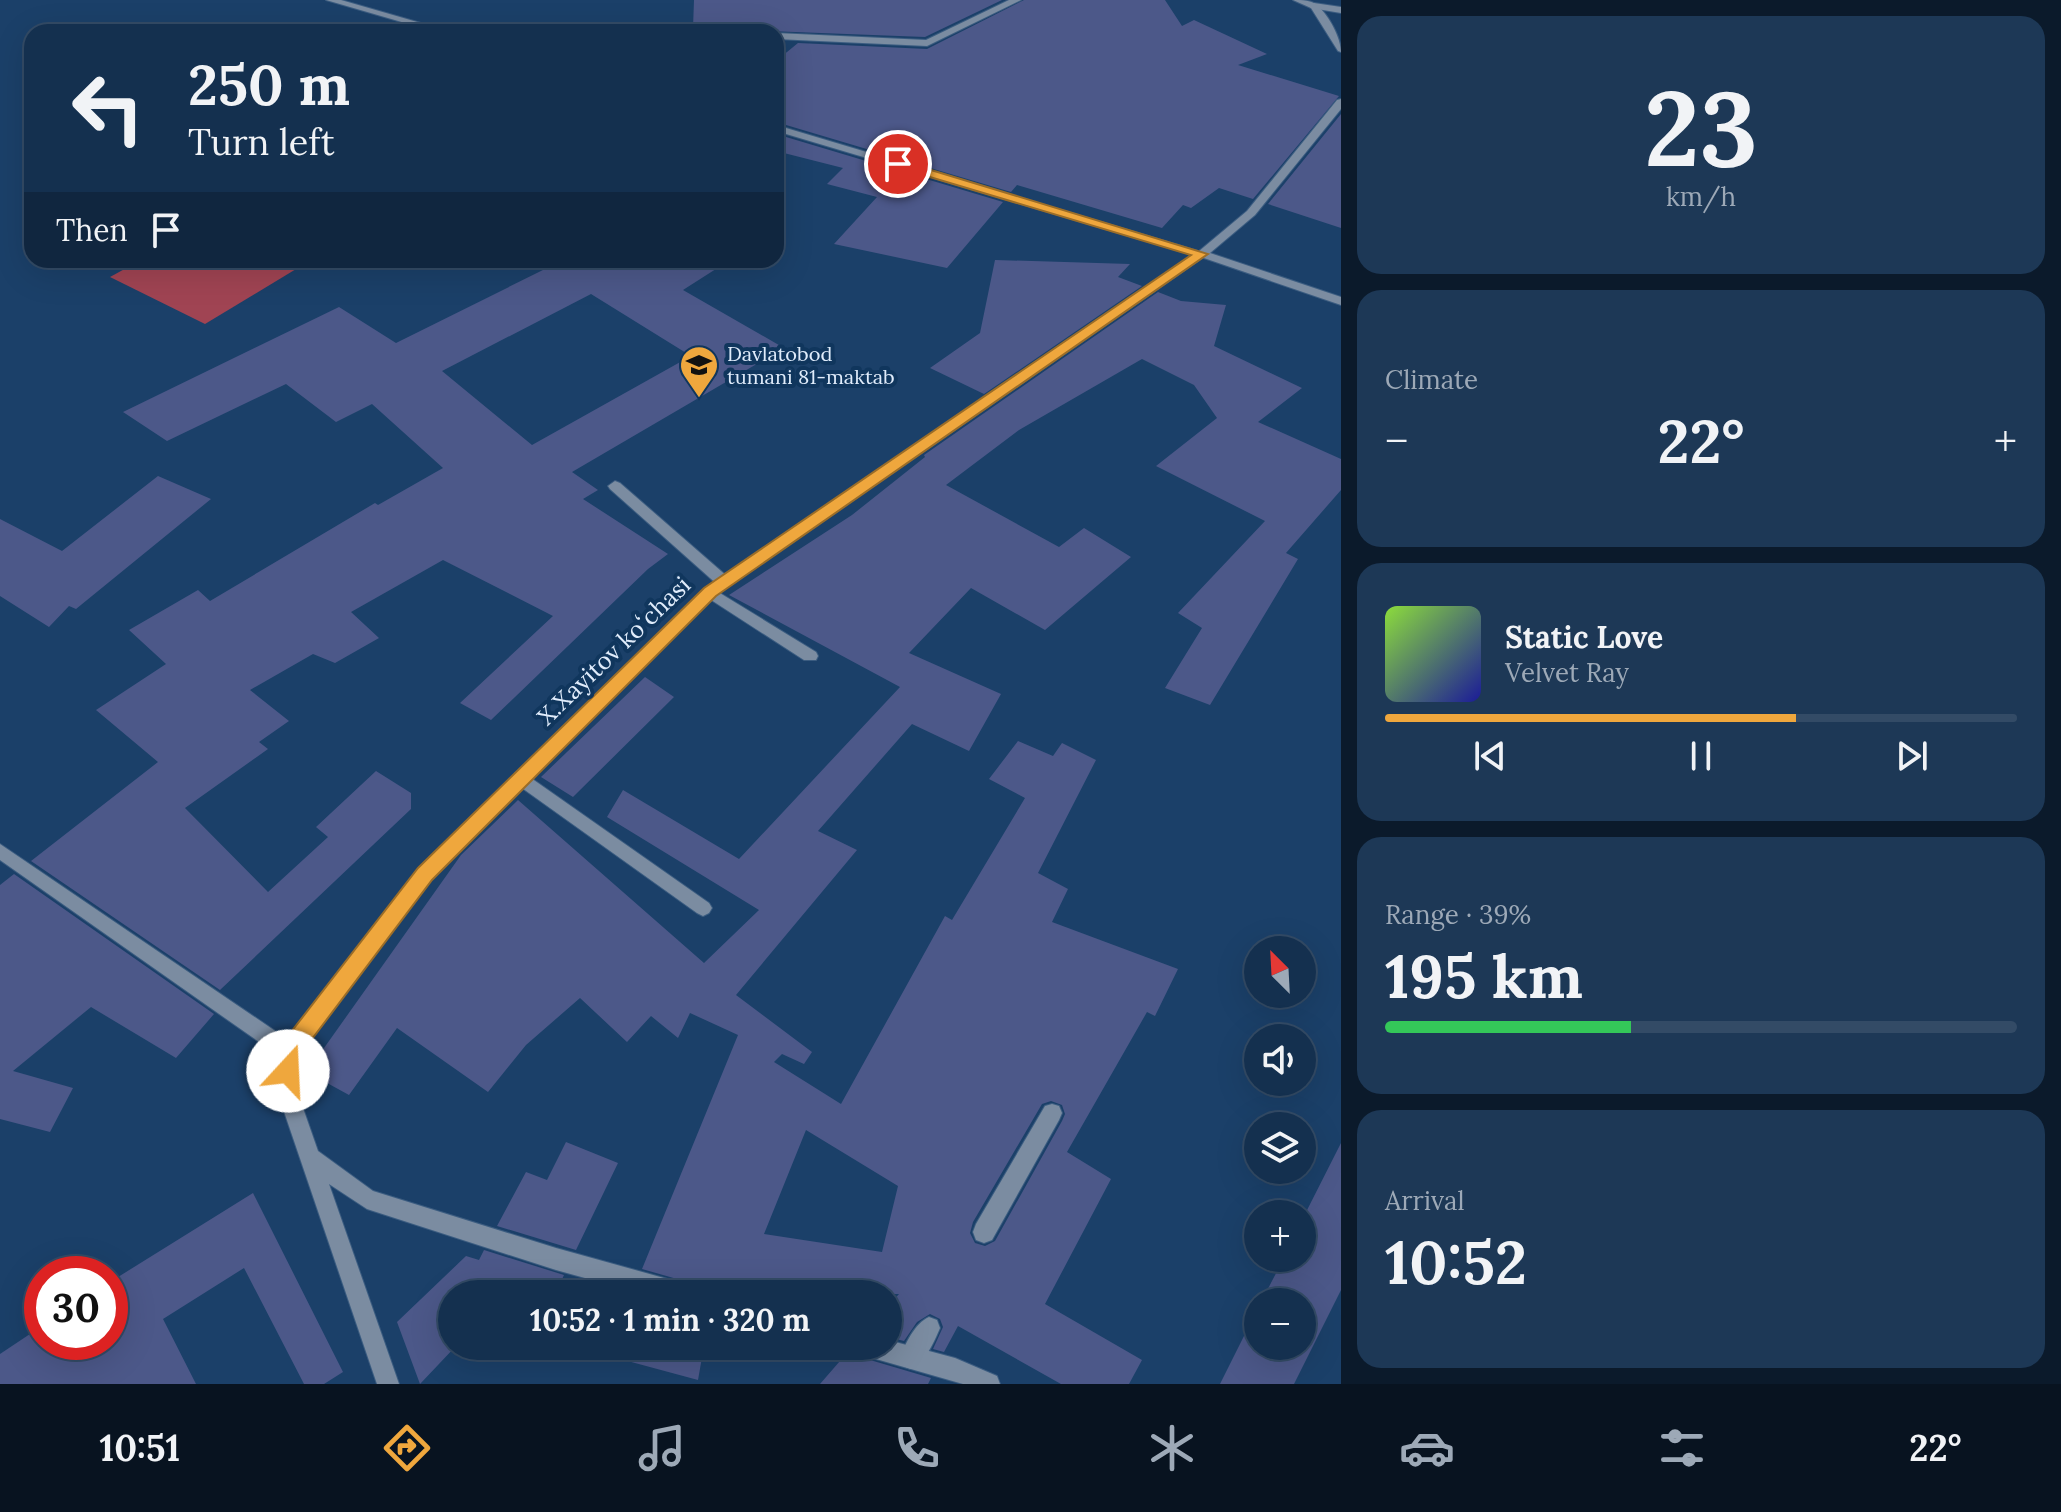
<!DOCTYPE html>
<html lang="en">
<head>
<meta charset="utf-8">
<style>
	:root { --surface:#14304f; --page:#1d3856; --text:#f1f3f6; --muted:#9da9b7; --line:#334b66; --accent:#efa73d }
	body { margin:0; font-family:Lora,serif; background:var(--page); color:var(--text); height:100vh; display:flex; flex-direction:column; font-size:30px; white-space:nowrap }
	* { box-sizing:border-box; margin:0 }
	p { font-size:26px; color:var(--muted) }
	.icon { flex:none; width:44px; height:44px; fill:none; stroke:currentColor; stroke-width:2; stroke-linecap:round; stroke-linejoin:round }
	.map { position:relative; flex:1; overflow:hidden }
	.details { display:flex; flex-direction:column; gap:16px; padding:16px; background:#0b1a2b; width:720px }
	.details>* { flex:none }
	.guide { position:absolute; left:24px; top:24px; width:760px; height:244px; border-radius:24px; box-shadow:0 8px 32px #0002,0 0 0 2px var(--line); background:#14304f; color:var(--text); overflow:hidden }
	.needle { width:52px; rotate:336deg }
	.buttons { position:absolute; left:1244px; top:936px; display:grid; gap:16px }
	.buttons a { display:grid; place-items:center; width:72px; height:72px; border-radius:50%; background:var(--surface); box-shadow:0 8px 32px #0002,0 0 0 2px var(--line); font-size:40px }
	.speed { position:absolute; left:24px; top:1256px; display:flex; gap:16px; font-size:40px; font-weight:700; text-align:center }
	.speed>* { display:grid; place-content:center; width:104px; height:104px; border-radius:50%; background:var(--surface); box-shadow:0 8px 32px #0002,0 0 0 2px var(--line); line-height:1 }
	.speed .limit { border:12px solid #d22; background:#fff; color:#111 }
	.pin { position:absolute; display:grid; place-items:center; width:68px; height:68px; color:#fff; margin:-34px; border:4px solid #fff; border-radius:50%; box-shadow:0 2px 8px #0007 }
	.me { position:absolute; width:88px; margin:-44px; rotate:20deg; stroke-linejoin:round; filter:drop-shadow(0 0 6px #0008) }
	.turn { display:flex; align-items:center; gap:28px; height:168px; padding:0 32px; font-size:36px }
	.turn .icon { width:104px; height:104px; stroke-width:2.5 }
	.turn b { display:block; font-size:56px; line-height:68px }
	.then { display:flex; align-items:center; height:76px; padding:0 32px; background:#0003; gap:16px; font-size:30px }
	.big { font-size:60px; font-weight:700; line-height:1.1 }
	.details .tile { flex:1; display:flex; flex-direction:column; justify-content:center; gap:12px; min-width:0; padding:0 28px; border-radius:24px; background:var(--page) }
	.details .dial { align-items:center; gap:0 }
	.dial b { font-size:104px; line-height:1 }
	.song { display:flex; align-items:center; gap:24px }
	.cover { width:96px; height:96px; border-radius:12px; background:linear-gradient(135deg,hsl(90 70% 55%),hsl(240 70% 35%)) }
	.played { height:8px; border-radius:4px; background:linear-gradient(90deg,var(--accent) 65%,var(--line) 65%) }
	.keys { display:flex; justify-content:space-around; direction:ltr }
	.heat { display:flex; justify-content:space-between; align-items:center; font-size:44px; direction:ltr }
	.charge { height:12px; border-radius:6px; background:linear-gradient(90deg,#34c759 39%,var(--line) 0) }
	.trip { position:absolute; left:438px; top:1280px; width:464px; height:80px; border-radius:40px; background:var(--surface); box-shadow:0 8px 32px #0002,0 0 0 2px var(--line); font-weight:700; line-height:80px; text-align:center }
	.menu { display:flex; height:128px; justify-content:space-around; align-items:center; background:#081320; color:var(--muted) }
	.menu .icon { width:56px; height:56px }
	.menu .selected { color:var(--accent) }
	.menu b { font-size:36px; color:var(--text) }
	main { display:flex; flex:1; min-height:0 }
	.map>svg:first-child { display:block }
	.green { fill:#a04453 }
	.building { fill:#4c5889; fill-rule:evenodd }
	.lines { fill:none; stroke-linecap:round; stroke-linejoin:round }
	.service-casing { stroke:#3b5c80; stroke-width:2 }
	.minor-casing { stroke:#3b5c80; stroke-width:2 }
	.tertiary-casing { stroke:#3b5c80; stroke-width:2 }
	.service { fill:#7b8ca1; fill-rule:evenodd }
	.minor { fill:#7b8ca1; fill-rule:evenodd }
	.tertiary { fill:#7b8ca1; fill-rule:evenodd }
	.route { fill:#efa73d; stroke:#9b6d28; stroke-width:2 }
	.labels { text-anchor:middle; stroke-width:8; stroke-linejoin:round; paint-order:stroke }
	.far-poi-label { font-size:20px; fill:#e0ecfb; stroke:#10365d; text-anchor:start }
	.street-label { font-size:24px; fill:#e0ecfb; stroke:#10365d }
</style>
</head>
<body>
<main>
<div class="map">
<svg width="1341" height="1384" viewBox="0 0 1341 1384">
	<rect width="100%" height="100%" fill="#1b4069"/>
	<!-- green -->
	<path class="green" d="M141 260H311L205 324 110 277Z"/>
	<!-- building -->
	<path class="building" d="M694 0H1002L925 37 693 28Z
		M1024 0H1165L1182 26 1194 20 1267 54 1238 65 1339 96 1253 199 1219 188 1191 208 1183 205 1162 228 1017 185 1011 192 776 122V61L798 43 927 49Z
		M1341 114V228L1268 204Z
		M776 134 1003 202 947 268 834 244 877 197 827 184 843 168 776 151Z
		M534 260H730L683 290 784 348 572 472 598 490 583 499 668 554 648 569 491 720 460 703 553 616 443 560 351 612 379 638 335 663 313 654 250 690 289 721 259 742 268 749 185 808 268 892 328 837 316 827 376 771 411 793V809L220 990 31 861 158 762 96 710 166 664 129 630 198 590 210 601 375 503 378 505 443 468 372 404 336 422 286 384 167 441 123 412 339 307 396 343 547 268ZM591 294 691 356 532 445 442 371Z
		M995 260 1130 264 1118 277 1142 286 984 394 930 368 980 333Z
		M1158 292 1181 301 1226 305 1214 346 1302 388 1258 422 1341 459V490L1286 553 1298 559 1210 705 1165 688 1202 628 1178 613 1265 521 1156 466 1217 418 1194 385 1142 359 1019 430 946 485 1059 547 1084 528 1131 557 1045 630 971 588 909 653 1001 694 969 751 912 724 818 831 857 850 736 995 812 1052 804 1064 782 1054 774 1062 841 1104 945 916 952 920 1025 798 989 779 1018 741 1053 756 1062 743 1096 760 1038 873 1068 889 1052 922 1178 969 1155 1016 1147 1012 1067 1152 1111 1179 1045 1304 1142 1360 1129 1384H1061L958 1326 944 1352 933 1349 943 1327 940 1319 930 1314 917 1322 904 1341 888 1337V1306L899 1294H784L720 1281 718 1294H696L691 1283 642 1269 738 1035 690 1013 678 1038 651 1016 627 1042 580 998 526 1045 488 1092 397 1028 349 1095 307 1072 461 855 518 800 704 963 759 910 607 817 623 790 739 859 900 687 729 595 852 515 925 457 924 455ZM1051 1101 1062 1105 1065 1114 1062 1121 995 1241 985 1246 975 1243 970 1233 973 1222 1042 1104ZM806 1130 898 1186 882 1252 764 1234Z
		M158 476 211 499 76 609 69 606 49 627 0 596V519L62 551Z
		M645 677 674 697 573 797 541 777Z
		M14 874 214 1014 176 1058 91 1007 13 1071 73 1088 50 1132 0 1119V885Z
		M566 1142 618 1163 576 1250 497 1226 526 1172 547 1180Z
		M1341 1143V1290L1294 1384H1220L1258 1308V1346H1302V1302H1261L1284 1258H1302V1220Z
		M253 1193 343 1372 324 1384H304L244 1268 163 1319 196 1384H0V1354L42 1326V1342H110V1282Z
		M484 1250 564 1275 559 1286 584 1294H452V1346H456L420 1384 397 1322 466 1256 479 1260Z
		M572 1346H704L698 1380Z
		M853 1346 860 1357 931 1378 928 1384H820Z"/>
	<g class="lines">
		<!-- service casing -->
		<g class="service-casing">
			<path id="service" d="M615 481 620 483 729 578 731 582 729 586H719L610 489 608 486Z
				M710 587 816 652 818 656 816 660H804L705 596 703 592Z
				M521 771 709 903 712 908 709 913 703 916 697 913 515 783 513 778 515 773Z
				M1052 1104 1059 1106 1062 1113 1059 1120 992 1240 984 1243 976 1240 973 1232 976 1224 1045 1106Z
				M929 1317 937 1320 940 1328C934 1342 925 1363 911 1369L903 1366 900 1358C905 1344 915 1323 929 1317Z"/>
		</g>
		<!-- minor casing -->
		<g class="minor-casing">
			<path id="minor" d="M326 0H341L452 32H436Z
				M1009 0H1021L927 46 776 39V33L926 40Z
				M1314 3 1341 7V13L1311 8 1309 6Z
				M776 125 1208 254 715 596 431 879 299 1055 297 1091 318 1151 373 1191 556 1248 682 1283 690 1286 693 1294H643L556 1270 367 1209 329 1184 399 1384H377L277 1091 279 1056 0 860V844L287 1039 419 869 705 588 1193 255 776 131Z
				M888 1340 955 1358 997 1376 1000 1384H963L869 1357 861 1354 858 1346H888Z"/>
		</g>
		<!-- tertiary casing -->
		<g class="tertiary-casing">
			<path id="tertiary" d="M1293 0C1302 0 1312 0 1318 6 1329 16 1341 38 1341 52L1338 51 1311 8Z
				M1341 99V109L1255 215 1210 253 1341 297V305L1198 256V252L1247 211 1337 100Z"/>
		</g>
		<!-- service -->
		<use href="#service" class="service"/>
		<!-- minor -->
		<use href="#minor" class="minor"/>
		<!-- tertiary -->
		<use href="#tertiary" class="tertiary"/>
	</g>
	<!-- route -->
	<path class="route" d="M898 160 1208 254 716 596 432 880 300 1055 296 1079 288 1082 280 1079 277 1071 281 1045 418 868 704 588 1191 255 893 166V161Z"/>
	<!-- icons -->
	<defs>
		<g id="school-pin" transform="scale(2)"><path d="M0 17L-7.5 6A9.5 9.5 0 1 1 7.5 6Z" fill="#efa73d" stroke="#10365d"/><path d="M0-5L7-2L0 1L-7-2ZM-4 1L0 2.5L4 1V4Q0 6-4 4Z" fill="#111"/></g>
	</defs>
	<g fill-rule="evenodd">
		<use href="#school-pin" x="699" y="365"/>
	</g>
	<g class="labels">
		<!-- far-poi labels -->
		<g class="far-poi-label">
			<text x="727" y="361">Davlatobod<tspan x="727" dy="23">tumani 81-maktab</tspan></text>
		</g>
		<!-- street labels -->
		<g class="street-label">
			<text transform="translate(614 651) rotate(-44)" y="8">X.Xayitov koʻchasi</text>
		</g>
	</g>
</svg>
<div class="buttons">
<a><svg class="needle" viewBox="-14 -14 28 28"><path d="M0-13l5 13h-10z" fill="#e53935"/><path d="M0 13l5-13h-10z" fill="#9da9b7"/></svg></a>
<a><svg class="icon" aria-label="sound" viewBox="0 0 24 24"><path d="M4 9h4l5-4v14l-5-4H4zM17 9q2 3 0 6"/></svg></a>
<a><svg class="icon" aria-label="layers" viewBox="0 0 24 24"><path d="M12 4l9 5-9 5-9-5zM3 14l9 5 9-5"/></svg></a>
<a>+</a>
<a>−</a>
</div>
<div class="speed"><div class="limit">30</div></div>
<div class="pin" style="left:898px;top:164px;background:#d93025"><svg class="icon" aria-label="arrive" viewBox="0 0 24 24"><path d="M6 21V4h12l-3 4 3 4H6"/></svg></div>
<svg class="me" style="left:288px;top:1071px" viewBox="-20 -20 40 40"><circle r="19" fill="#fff"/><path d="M0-13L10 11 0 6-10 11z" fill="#efa73d"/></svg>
<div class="trip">10:52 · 1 min · 320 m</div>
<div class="guide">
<div class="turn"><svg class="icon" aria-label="left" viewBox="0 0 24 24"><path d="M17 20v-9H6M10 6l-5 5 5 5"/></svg><div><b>250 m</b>Turn left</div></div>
<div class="then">Then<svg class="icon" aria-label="arrive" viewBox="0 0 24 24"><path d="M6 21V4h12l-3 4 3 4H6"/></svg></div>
</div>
</div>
<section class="details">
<div class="tile dial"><b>23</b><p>km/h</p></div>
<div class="tile"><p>Climate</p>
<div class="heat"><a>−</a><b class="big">22°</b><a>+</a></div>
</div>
<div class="tile">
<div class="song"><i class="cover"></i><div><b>Static Love</b><p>Velvet Ray</p></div></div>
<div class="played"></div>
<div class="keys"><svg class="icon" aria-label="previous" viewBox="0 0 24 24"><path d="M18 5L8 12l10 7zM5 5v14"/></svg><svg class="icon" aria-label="pause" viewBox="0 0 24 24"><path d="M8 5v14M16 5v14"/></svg><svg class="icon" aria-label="next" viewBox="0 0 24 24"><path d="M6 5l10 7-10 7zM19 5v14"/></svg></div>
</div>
<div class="tile"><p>Range · 39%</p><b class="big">195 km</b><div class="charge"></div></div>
<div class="tile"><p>Arrival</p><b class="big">10:52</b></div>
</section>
</main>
<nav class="menu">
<b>10:51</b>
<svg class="icon selected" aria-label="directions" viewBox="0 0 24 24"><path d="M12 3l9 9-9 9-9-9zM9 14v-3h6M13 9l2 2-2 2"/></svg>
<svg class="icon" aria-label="music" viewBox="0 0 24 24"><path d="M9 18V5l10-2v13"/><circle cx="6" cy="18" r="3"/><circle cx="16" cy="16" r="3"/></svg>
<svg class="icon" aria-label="phone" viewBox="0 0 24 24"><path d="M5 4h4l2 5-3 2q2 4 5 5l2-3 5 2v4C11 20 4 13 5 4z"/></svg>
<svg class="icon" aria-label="climate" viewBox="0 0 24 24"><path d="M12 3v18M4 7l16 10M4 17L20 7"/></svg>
<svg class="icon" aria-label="car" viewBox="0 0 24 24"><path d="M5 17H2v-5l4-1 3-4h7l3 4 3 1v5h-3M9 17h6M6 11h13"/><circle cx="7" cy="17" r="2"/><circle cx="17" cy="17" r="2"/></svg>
<svg class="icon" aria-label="filters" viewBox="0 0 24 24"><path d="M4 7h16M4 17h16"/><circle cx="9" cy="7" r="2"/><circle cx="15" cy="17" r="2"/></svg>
<b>22°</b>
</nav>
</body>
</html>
